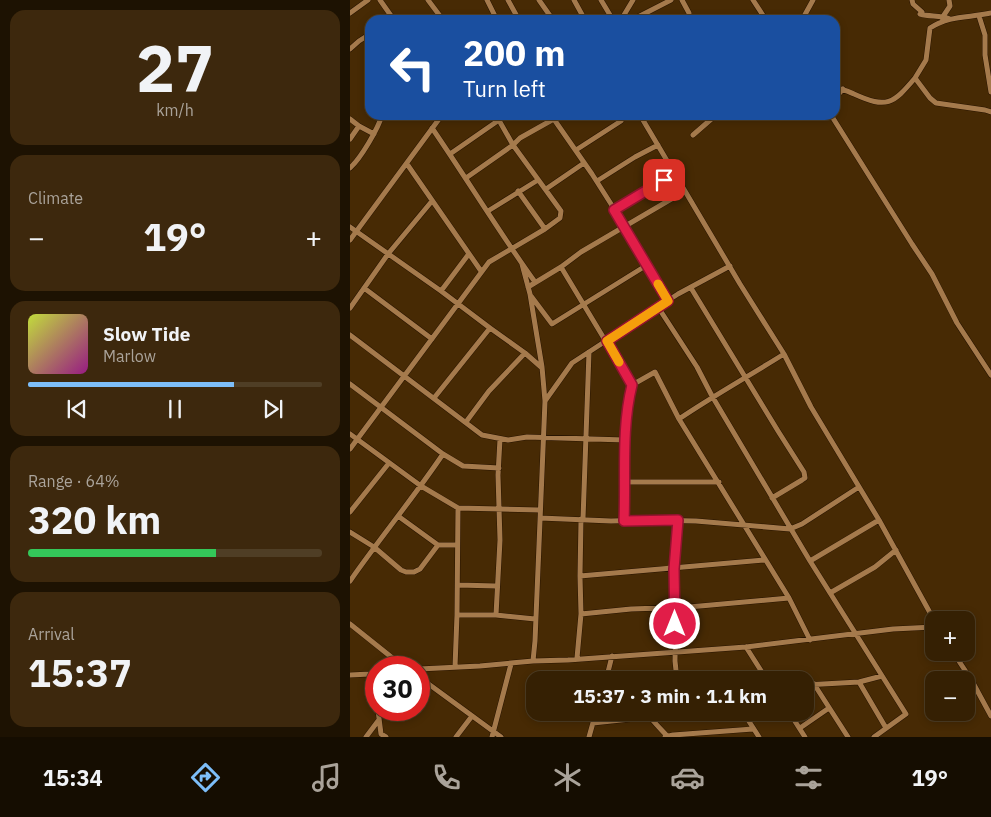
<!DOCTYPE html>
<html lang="en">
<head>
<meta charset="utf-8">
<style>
	:root { --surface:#352003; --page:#3d280d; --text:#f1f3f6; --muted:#aaa39a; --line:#4f3e25; --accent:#7dbef9 }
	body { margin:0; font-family:"IBM Plex Sans",sans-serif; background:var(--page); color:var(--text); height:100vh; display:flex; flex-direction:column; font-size:19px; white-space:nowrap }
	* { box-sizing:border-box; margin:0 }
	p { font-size:16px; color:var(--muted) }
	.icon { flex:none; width:28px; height:28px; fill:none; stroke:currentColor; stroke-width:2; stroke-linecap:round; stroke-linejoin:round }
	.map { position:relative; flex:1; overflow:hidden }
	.details { display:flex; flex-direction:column; gap:10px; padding:10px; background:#1d1202; width:350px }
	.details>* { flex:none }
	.banner { position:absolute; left:15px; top:15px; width:475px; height:105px; border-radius:15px; box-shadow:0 2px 8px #0003,0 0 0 1px var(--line); background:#1a4fa0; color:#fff; overflow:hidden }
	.fabs { position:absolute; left:575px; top:611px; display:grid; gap:10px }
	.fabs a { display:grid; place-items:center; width:50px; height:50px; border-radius:10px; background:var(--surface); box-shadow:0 2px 8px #0003,0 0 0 1px var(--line); font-size:25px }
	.speed { position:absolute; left:15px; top:656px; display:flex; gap:10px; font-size:25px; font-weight:700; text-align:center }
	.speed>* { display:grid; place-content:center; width:65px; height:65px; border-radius:50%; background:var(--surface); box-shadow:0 2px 8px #0003,0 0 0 1px var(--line); line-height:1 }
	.speed .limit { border:8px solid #d22; background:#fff; color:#111 }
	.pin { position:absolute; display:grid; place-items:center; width:42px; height:42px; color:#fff; margin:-21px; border-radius:10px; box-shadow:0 2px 8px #0006 }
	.me { position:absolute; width:55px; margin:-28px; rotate:0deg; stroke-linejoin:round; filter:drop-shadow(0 0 4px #0008) }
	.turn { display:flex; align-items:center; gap:18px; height:105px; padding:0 15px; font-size:22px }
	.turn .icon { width:65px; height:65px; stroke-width:2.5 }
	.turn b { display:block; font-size:35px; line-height:42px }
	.big { font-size:38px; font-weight:700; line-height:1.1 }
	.details .widget { flex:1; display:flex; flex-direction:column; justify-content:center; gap:8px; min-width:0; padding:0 18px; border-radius:15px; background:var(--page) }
	.details .dial { align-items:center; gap:0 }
	.dial b { font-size:65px; line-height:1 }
	.song { display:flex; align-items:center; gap:15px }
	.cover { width:60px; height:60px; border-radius:8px; background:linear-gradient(135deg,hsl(70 70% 55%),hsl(310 70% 35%)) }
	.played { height:5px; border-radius:2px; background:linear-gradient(90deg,var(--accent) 70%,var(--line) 70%) }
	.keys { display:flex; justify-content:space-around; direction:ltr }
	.heat { display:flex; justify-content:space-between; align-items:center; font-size:28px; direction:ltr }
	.charge { height:8px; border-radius:4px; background:linear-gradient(90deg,#34c759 64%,var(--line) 0) }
	.trip { position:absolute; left:176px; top:671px; width:288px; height:50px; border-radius:15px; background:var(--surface); box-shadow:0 2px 8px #0003,0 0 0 1px var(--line); font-weight:700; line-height:50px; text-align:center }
	.tabs { display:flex; height:80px; justify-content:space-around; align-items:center; background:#150d01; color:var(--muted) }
	.tabs .icon { width:35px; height:35px }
	.tabs .active { color:var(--accent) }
	.tabs b { font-size:22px; color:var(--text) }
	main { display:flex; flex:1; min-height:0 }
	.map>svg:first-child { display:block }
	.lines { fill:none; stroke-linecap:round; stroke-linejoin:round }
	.minor-casing { stroke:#281400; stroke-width:6 }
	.minor { stroke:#a57a4c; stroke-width:5 }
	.route-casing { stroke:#92132f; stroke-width:12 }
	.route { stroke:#e11d48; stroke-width:9 }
	.slow { stroke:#f59e0b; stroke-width:9 }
</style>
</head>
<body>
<main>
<section class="details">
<div class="widget dial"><b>27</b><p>km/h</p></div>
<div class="widget"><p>Climate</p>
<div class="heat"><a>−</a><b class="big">19°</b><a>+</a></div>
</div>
<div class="widget">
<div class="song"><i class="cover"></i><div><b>Slow Tide</b><p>Marlow</p></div></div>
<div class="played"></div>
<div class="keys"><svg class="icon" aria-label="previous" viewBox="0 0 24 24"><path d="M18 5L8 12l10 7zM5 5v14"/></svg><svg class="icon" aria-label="pause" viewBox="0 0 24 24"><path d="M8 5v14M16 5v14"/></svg><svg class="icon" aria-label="next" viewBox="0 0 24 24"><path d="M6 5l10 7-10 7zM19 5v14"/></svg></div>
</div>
<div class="widget"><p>Range · 64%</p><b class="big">320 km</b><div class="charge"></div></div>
<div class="widget"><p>Arrival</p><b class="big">15:37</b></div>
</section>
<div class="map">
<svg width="641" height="737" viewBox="0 0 641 737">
	<rect width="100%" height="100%" fill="#472a04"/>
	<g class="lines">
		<!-- minor casing -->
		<g class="minor-casing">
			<path id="minor" d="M30 0 44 20
				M78 0 93 20
				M137 0 147 20
				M158 0 169 20
				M189 0 203 20
				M224 0 235 20
				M251 0 263 20
				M332 0 339 13V20
				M403 0 416 20
				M562 0 563 4 572 12 570 14C580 17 590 15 600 19
				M0 13 18 0
				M641 13C619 18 600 15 580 28L576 60 565 78 580 98 586 103 635 110 641 112
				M629 16 635 35V55L641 92
				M592 18 600 6 599 0
				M271 20 283 0
				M282 20 321 0
				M452 20 463 0
				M0 49 9 41 20 34
				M485 88C493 89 497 91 504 94 537 109 543 104 565 78
				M485 98 493 89
				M201 115 242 174 275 226 318 301
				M290 115 390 284 434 354 461 407 529 520 584 620
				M481 115 562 244 582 274 607 323 641 375
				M0 119 9 126 24 134
				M82 128C117 179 149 232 185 282
				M343 135 366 115
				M0 139 9 126
				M226 150 271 121
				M100 154 149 120
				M57 164 131 271
				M0 168C11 158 28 129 32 115
				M116 178 163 145 170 138 211 115
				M247 181 285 157 308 145
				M196 189 234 163
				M168 191 195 229
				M264 210 325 172
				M138 211 188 180
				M0 227 91 291 140 328 175 353 191 367
				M0 240 92 115
				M172 264 180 294 192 367 195 401 185 641 183 661
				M211 267 282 385 305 372 329 419 439 598 460 640
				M178 287 211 267 231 252 335 191
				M14 288 82 339
				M341 288 428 431 454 472 455 478 452 480 422 498
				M91 291 118 255
				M181 296 202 324 297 265
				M308 307 347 367 362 396 460 561 556 714 524 737
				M0 308 38 254 82 201
				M0 335 132 435 158 440 177 437 275 440
				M0 384 93 454 113 466 149 468
				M84 398 140 328
				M195 401 222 363 328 294 380 266
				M329 419C363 396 399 376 434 354
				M116 422 139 391 175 353
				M0 434 71 486 108 508 190 510
				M0 449 139 262 195 229 210 218 211 211 163 145 146 115
				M276 482H369
				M0 512 39 463
				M48 516 88 545H107
				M190 518 261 521 297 520 346 521 440 529 452 524 509 487
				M231 519 230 576 415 560
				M233 519 239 352
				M274 521C276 476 271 429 282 385
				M0 532 24 547 51 570 56 572H64L70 569 88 545
				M460 561 529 520
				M0 581C30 538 64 497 93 454
				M108 585 146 586
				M480 593 525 567 546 550
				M231 614 281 609 339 607 439 598
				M107 615 108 508
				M146 615 150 540 148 475 150 439
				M0 624 55 668
				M396 647 417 680
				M603 652 622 681 641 716
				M227 658 231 614 230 576
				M105 667 107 615H146L185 619
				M69 669 130 666 183 661 218 660 396 647 543 629 584 627
				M0 675 20 674 26 671
				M69 677 151 737
				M256 680 262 656
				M327 680 325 661 326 607 323 569 328 520
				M509 682 536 728
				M464 684 498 737
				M455 685 509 682 532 676
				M28 710 31 734 36 737
				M297 712C299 718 313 731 318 737
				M393 712 409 737
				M439 712 455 737
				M243 723 299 717
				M450 728 479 708
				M16 737 28 721
				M106 737 122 716
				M142 737 161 664
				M239 737 246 712
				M315 737 323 735 403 729"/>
		</g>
		<!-- minor -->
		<use href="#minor" class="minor"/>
	</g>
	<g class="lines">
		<!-- route casing -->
		<g class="route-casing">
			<path id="route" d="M314 180 264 210 318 301 257 341 282 385C271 429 276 476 274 521L328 520 324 569 325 624"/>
		</g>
		<!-- route -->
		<use href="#route" class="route"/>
		<!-- slow -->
		<path class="slow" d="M269 362 257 341 318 301 308 284"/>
	</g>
</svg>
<div class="fabs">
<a>+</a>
<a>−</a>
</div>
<div class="speed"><div class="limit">30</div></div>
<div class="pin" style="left:314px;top:180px;background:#d93025"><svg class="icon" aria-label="arrive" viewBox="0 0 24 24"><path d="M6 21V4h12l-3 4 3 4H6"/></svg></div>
<svg class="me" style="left:325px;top:624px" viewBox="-20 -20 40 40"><circle r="17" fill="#e11d48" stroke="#fff" stroke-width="3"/><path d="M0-11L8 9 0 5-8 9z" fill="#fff"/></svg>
<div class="trip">15:37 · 3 min · 1.1 km</div>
<div class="banner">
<div class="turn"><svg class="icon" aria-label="left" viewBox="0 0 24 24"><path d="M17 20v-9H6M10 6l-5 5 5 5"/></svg><div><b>200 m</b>Turn left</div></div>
</div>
</div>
</main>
<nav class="tabs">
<b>15:34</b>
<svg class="icon active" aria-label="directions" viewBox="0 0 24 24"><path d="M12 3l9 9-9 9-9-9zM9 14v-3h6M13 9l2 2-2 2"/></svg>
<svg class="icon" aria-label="music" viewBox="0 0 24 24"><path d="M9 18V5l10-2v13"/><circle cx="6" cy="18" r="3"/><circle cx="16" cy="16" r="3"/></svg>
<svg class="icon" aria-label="phone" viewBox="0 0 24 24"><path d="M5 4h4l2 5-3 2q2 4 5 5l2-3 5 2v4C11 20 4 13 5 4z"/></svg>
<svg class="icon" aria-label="climate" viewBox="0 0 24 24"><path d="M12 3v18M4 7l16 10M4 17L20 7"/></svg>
<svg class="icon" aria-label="car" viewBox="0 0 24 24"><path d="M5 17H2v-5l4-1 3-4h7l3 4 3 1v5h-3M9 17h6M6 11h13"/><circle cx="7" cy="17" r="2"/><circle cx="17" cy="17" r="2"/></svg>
<svg class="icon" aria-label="filters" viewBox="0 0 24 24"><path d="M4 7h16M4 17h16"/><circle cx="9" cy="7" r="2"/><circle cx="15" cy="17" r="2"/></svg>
<b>19°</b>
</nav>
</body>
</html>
